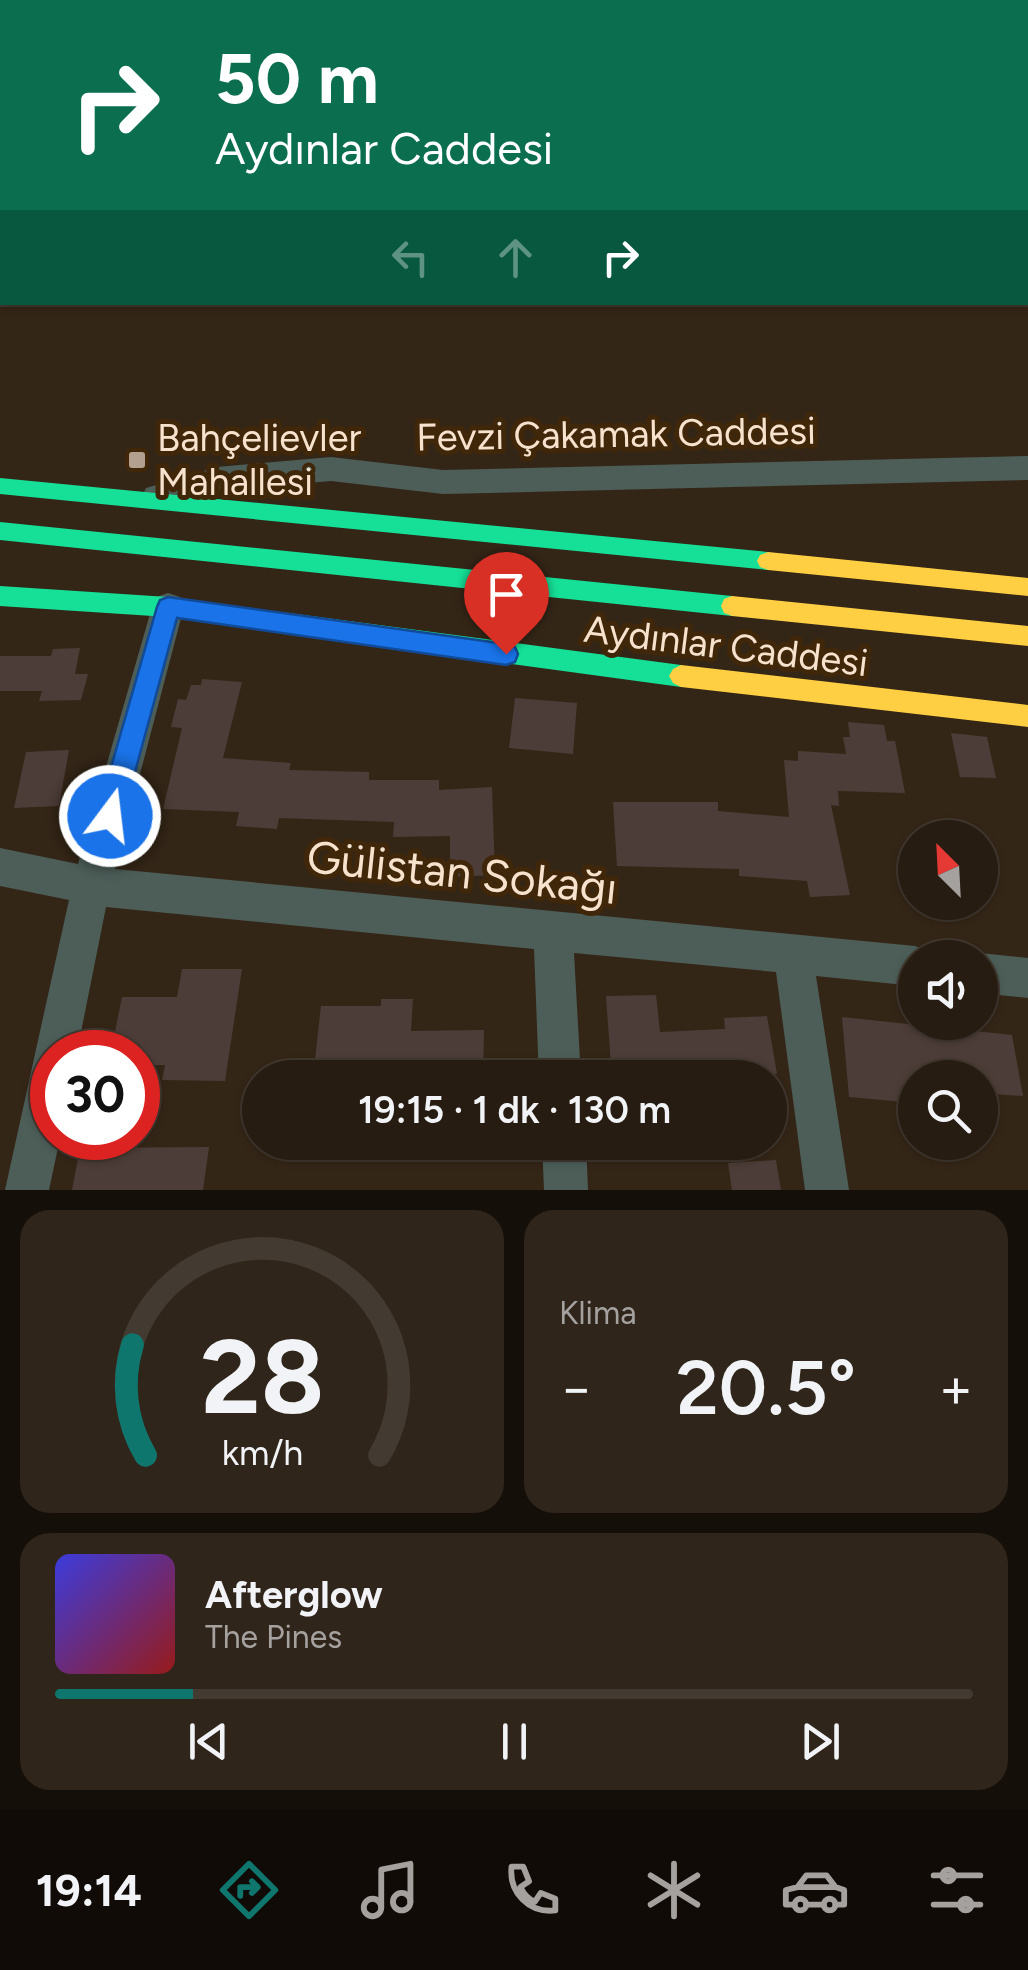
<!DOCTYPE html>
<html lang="tr">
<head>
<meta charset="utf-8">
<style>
	:root { --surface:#271c11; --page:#2f251a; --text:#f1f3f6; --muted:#a4a19f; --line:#433a31; --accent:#0f766e }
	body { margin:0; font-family:Figtree,sans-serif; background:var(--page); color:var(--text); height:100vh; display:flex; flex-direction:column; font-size:38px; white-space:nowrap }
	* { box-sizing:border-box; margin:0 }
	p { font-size:32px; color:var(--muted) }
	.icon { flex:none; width:55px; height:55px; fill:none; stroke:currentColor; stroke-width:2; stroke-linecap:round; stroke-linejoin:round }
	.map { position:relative; height:1190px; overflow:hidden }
	.sheet { display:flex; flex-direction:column; gap:20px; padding:20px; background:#150f09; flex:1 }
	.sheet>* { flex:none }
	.guide { position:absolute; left:0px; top:0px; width:1030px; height:305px; box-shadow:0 2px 8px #0004,0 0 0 2px var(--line); background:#0b6e4f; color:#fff; overflow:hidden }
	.needle { width:65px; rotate:336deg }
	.controls { position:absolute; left:898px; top:820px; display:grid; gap:20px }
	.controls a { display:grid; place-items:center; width:100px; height:100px; border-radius:50%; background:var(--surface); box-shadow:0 2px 8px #0004,0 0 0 2px var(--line); font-size:50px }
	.speed { position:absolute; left:30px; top:1030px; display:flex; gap:20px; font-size:50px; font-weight:700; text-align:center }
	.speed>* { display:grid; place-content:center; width:130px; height:130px; border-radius:50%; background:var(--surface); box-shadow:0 2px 8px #0004,0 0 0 2px var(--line); line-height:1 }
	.speed .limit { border:15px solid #d22; background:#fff; color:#111 }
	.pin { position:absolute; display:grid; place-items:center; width:85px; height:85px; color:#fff; margin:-102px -42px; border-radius:50% 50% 50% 0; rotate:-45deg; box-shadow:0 0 10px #0007 }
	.pin .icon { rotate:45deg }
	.me { position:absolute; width:110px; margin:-55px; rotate:15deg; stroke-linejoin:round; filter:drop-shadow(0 0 8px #0008) }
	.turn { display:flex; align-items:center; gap:35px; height:210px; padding:0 50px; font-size:45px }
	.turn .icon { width:130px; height:130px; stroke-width:2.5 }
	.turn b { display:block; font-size:70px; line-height:85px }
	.lanes { display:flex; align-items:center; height:95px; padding:0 50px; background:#0003; justify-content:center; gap:50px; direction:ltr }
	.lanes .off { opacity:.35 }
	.big { font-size:75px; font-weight:600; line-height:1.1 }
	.sheet .tile { flex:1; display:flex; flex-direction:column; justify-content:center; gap:15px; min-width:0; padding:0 35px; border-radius:30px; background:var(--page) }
	.sheet .dial { align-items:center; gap:0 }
	.dial svg { height:260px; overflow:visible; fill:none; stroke:var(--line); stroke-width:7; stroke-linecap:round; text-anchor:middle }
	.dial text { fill:var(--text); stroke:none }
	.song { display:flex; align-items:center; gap:30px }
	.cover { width:120px; height:120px; border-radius:15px; background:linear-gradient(135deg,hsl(240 70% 55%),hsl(0 70% 35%)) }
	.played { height:10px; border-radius:5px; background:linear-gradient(90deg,var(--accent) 15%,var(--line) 15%) }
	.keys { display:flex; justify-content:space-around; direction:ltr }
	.heat { display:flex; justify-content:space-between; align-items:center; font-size:55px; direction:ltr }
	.sheet .tiles { flex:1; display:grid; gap:20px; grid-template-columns:1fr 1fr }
	.tile:last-child { grid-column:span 2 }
	.trip { position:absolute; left:242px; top:1060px; width:545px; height:100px; border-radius:50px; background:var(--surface); box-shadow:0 2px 8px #0004,0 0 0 2px var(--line); font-weight:600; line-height:100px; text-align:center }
	.menu { display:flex; height:160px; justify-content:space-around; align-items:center; background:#100b07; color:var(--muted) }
	.menu .icon { width:70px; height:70px }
	.menu .current { color:var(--accent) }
	.menu b { font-size:45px; color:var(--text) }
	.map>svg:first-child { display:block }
	.building { fill:#4d3d38 }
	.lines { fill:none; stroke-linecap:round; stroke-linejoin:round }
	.street { fill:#4d5e59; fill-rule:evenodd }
	.fast { fill:#16e098; fill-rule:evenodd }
	.slow { fill:#ffcf43; fill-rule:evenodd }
	.route { fill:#1a73e8; stroke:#114b97; stroke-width:2.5 }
	.poi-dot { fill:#b3a08e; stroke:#41270a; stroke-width:4 }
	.labels { text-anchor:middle; stroke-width:10; stroke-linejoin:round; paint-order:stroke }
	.street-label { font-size:38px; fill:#f7e2ce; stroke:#41270a }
	.poi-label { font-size:38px; fill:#f7e2ce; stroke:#41270a; text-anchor:start }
	.near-street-label { font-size:45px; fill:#f7e2ce; stroke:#41270a }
</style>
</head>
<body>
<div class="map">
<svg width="1028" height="1190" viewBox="0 0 1028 1190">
	<rect width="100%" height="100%" fill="#342617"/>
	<!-- building -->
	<path class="building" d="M80 648 75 674H88L81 700 39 701 42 691H0V656H51L53 649Z
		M202 679 242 682 223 758 291 763 289 770 369 772V780H439V790L492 787 495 875 450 877V836L393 837 394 822 279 818 277 829 236 826 239 812 163 809 182 728 171 727 178 699 186 700 191 685H201Z
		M515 698 577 703 573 754 509 748Z
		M848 722 884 725 887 741H895L905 793 838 791 839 806 831 805 850 895 810 897 807 881 739 876V869L617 866 613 802H718V811L789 817 784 760 798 761V751L846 754 843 737H850Z
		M951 733 987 737 996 778 960 777Z
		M69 750 59 806 14 808 26 752Z
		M182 969H242L225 1081 162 1080 165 1065H138V1052H111L122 997H177Z
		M656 995 660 1032 725 1029 724 1018 767 1016 777 1074 705 1078 703 1063 611 1066 606 996Z
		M381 999H413L411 1031 484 1030 483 1078H313L321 1006H381Z
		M842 1017 1012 1035 1023 1096 980 1093V1078H915V1103L849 1097Z
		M209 1147 203 1190H72L80 1148Z
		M776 1160 781 1190H732L728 1163Z"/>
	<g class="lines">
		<!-- street -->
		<path class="street" d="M1028 456V480L443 494 331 481 217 491 157 509 146 506 142 497 146 488 217 467 331 457 443 470Z
			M168 593 180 597 184 607 115 869 915 946 929 952 931 958H915V986L816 976 849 1190H805L776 972 574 953 581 1078H539L534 949 106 907 77 1052H52V1138H60L49 1190H5L69 900 0 886V848L78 864 152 607 156 597Z
			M980 953 1028 958V998L980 993V958H969Z
			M542 1142H586L588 1190H544Z"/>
		<!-- fast -->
		<path class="fast" d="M0 478 768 552 776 555 779 561 776 567 768 570 0 494Z
			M0 522 732 596 740 599 743 606 740 613 732 616 0 540Z
			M0 586 168 597 681 665 689 669 693 676 689 683 681 687 168 617 0 606Z"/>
		<!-- slow -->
		<path class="slow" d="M768 552 1028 578V596L768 570 760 567 757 561 760 555Z
			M732 596 1028 626V646L732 616 724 613 721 606 724 599Z
			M681 665 1028 705V727L681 687 673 683 669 676 673 669Z"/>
	</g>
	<!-- route -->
	<path class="route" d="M168 597 506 644 515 647 518 654 515 662 506 665 177 618 123 816 119 825 110 828 101 825 97 816 157 607 160 600Z"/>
	<!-- markers -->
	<rect class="poi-dot" x="127" y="450" width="20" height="20" rx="5"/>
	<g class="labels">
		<!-- street labels -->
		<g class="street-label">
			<text transform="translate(616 434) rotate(-1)" y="13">Fevzi Çakamak Caddesi</text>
			<text transform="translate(726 646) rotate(7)" y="13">Aydınlar Caddesi</text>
		</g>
		<!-- poi labels -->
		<g class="poi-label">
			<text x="157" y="451">Bahçelievler<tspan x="157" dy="44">Mahallesi</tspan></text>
		</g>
		<!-- near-street labels -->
		<g class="near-street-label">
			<text transform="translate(462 872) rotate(6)" y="16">Gülistan Sokağı</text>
		</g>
	</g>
</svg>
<div class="controls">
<a><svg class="needle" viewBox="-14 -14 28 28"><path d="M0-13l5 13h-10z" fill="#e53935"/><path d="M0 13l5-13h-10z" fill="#a4a19f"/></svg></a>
<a><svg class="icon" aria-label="sound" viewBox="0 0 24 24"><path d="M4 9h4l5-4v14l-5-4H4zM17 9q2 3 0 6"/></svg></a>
<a><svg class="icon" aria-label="search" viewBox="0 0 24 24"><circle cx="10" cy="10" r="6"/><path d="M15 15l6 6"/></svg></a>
</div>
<div class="speed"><div class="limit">30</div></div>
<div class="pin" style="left:506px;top:654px;background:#d93025"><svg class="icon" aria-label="arrive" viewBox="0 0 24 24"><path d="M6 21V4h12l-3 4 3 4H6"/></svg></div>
<svg class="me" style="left:110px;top:816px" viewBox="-20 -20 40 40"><circle r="17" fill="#1a73e8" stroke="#fff" stroke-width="3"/><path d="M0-11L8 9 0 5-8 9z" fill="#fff"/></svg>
<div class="trip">19:15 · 1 dk · 130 m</div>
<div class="guide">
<div class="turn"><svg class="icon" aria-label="right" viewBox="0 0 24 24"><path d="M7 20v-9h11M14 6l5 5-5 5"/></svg><div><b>50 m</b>Aydınlar Caddesi</div></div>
<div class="lanes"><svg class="icon off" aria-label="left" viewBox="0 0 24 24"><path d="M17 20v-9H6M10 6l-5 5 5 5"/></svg><svg class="icon off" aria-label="ahead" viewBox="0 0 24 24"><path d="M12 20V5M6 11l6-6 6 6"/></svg><svg class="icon" aria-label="right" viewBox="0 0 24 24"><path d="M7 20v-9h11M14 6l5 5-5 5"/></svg></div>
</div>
</div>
<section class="sheet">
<div class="tiles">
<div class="tile dial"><svg viewBox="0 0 100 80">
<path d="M14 69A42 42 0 1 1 86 69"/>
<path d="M14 69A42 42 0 0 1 10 35" stroke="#0f766e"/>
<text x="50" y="56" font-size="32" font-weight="700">28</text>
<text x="50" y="72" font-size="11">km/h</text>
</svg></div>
<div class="tile"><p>Klima</p>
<div class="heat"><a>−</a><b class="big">20.5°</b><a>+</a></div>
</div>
<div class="tile">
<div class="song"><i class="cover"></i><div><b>Afterglow</b><p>The Pines</p></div></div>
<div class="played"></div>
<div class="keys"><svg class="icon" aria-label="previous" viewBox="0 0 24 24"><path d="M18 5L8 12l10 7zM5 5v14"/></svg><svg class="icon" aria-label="pause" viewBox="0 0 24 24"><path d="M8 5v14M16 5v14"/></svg><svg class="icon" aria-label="next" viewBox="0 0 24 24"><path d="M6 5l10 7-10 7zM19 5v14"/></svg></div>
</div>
</div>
</section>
<nav class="menu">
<b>19:14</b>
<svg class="icon current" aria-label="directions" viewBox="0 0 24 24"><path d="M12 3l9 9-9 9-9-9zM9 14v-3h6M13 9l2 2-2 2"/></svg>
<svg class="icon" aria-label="music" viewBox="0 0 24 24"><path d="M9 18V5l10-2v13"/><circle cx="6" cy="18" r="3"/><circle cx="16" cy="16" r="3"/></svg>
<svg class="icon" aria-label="phone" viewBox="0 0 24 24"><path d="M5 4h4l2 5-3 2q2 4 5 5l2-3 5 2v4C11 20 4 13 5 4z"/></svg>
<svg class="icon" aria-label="climate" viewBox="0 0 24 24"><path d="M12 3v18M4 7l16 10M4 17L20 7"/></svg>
<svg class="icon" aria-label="car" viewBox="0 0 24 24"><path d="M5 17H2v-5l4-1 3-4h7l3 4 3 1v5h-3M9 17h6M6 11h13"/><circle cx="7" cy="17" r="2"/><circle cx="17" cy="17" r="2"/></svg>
<svg class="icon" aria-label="filters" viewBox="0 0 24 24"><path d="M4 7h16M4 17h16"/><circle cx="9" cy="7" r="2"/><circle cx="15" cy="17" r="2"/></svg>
</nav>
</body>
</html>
